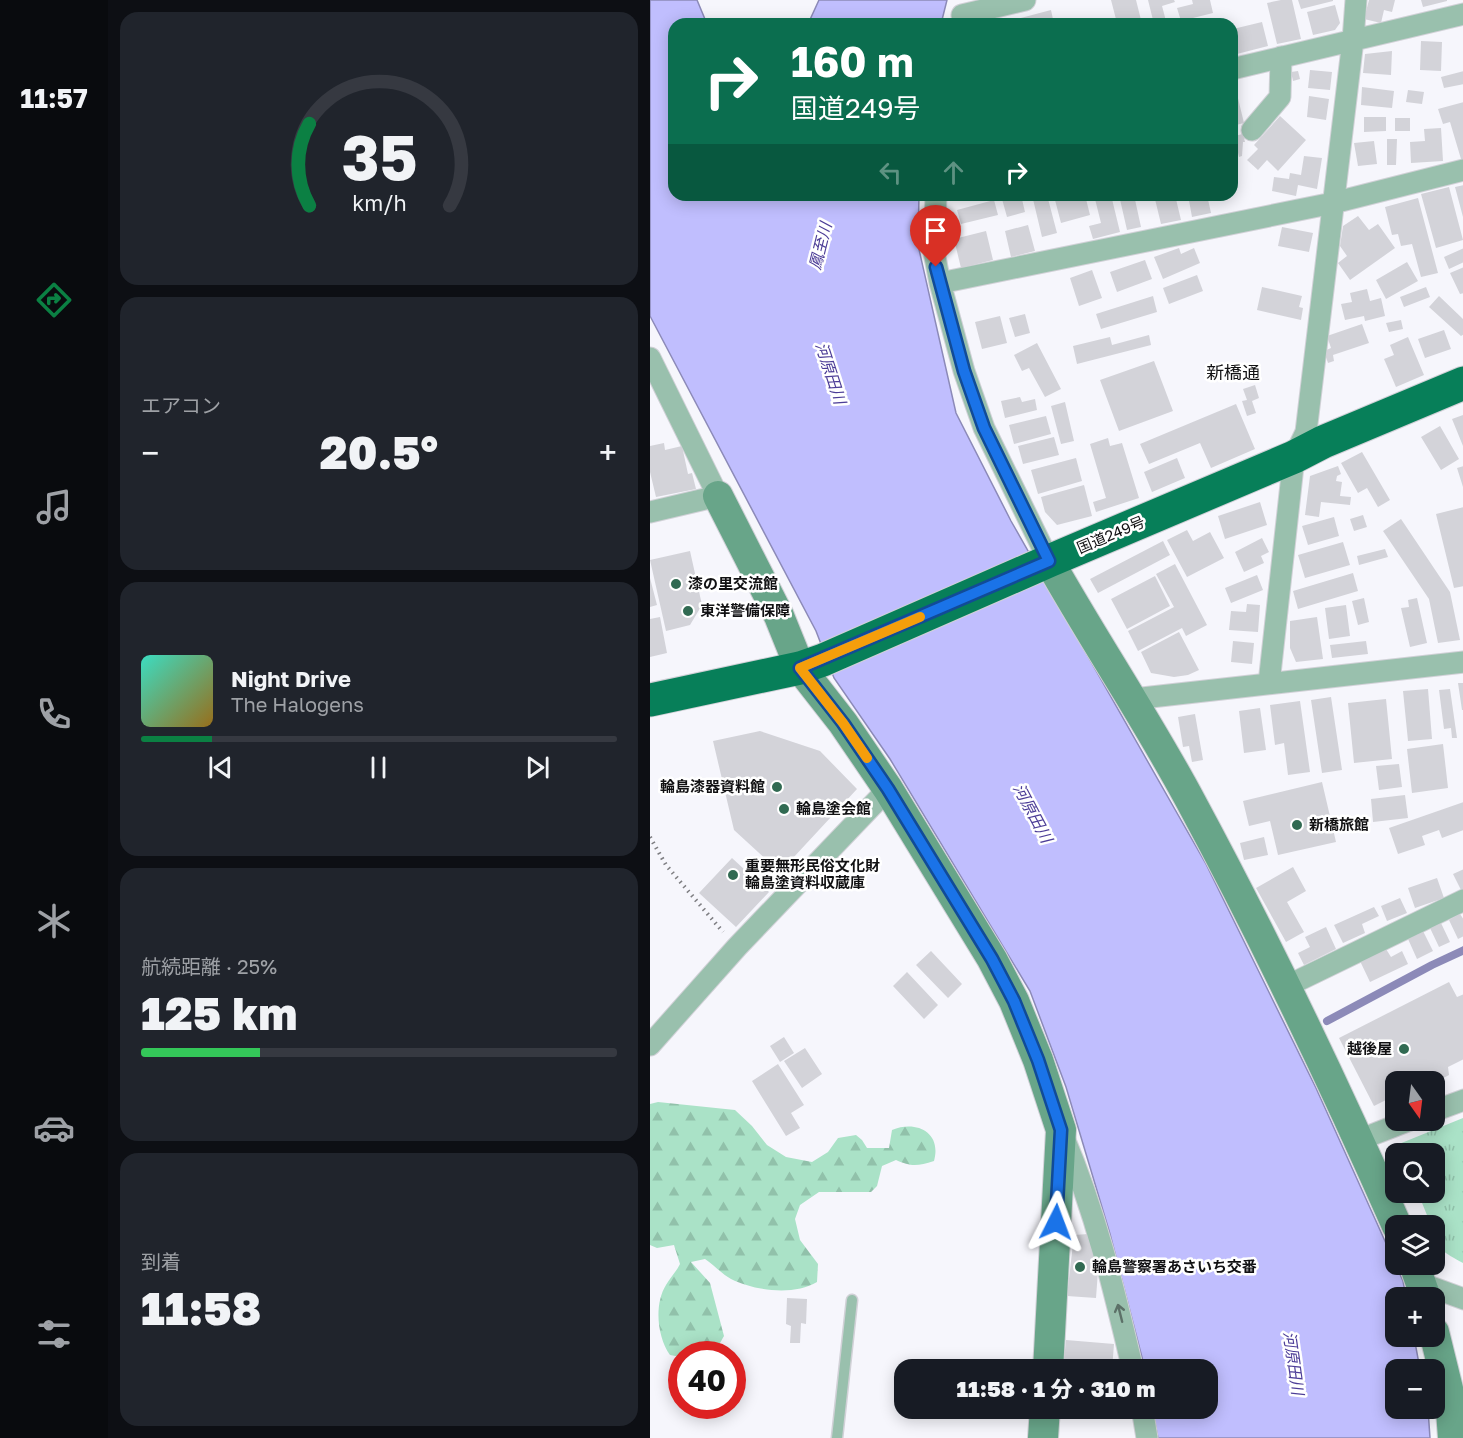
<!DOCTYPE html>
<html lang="ja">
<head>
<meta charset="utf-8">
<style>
	:root { --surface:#171b24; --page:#20242c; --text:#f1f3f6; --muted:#9ea1a6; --line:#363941; --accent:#0b8043 }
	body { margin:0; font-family:"Golos Text","Noto Sans JP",sans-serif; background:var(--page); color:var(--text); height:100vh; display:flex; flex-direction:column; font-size:22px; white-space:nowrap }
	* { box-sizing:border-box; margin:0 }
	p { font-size:20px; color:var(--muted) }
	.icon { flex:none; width:33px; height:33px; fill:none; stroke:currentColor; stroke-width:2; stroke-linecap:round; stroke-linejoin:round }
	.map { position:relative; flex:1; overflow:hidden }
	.panel { display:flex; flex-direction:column; gap:12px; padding:12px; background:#0d0f14; width:542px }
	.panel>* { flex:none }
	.guide { position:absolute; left:18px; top:18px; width:570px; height:183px; border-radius:18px; box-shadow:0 3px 15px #0003; background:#0b6e4f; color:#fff; overflow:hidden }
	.needle { width:39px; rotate:166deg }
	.tools { position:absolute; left:735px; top:1071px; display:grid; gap:12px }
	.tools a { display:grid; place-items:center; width:60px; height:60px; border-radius:12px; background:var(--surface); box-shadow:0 3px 15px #0003; font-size:30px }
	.speed { position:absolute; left:18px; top:1341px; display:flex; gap:12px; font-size:30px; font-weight:700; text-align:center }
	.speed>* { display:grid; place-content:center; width:78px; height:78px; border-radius:50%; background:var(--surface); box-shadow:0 3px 15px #0003; line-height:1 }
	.speed .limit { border:9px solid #d22; background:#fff; color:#111 }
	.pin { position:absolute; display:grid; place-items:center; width:51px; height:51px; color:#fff; margin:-62px -26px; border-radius:50% 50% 50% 0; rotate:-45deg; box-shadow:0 0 6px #0007 }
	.pin .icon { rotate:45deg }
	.me { position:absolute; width:66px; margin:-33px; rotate:3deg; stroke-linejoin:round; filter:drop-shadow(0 0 4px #0008) }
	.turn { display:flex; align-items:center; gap:21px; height:126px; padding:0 24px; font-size:27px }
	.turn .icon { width:78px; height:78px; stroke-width:2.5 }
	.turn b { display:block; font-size:42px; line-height:51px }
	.lanes { display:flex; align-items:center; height:57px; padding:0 24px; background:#0003; justify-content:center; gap:30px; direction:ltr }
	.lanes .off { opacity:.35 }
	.big { font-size:45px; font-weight:800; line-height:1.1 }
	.panel .widget { flex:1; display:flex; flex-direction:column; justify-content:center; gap:9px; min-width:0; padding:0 21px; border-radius:18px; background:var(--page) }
	.panel .dial { align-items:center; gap:0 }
	.dial svg { height:156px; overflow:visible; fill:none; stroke:var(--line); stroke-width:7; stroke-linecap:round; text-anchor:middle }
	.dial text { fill:var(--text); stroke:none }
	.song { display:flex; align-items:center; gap:18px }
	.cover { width:72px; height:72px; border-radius:9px; background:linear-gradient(135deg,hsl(170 70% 55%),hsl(40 70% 35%)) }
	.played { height:6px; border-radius:3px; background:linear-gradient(90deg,var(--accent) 15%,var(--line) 15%) }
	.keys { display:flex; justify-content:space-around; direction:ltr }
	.heat { display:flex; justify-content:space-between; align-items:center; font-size:33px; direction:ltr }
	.charge { height:9px; border-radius:4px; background:linear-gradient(90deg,#34c759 25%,var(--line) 0) }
	.trip { position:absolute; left:244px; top:1359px; width:324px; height:60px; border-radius:18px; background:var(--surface); box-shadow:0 3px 15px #0003; font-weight:800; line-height:60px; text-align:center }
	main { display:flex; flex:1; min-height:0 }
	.menu { display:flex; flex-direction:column; width:108px; justify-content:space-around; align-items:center; background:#090b0e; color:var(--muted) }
	.menu .icon { width:42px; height:42px }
	.menu .active { color:var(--accent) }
	.menu b { font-size:27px; color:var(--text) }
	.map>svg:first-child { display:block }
	.grass { fill:url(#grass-tufts) }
	.forest { fill:url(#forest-firs) }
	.water { fill:#c0befe; stroke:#8c8ab8; stroke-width:1.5 }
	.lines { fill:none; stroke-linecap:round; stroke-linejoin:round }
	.stream { stroke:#8c8ab8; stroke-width:8 }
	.building { fill:#d3d3d9 }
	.lane-casing { stroke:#d1d1d7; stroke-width:13 }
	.street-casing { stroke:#d1d1d7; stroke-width:23 }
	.secondary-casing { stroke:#d1d1d7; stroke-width:32 }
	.highway-casing { stroke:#d1d1d7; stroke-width:35 }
	.path { stroke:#7e7e82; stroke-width:4; stroke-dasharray:1.5 4.5; stroke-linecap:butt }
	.lane { stroke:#99c0ad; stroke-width:10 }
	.street { stroke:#99c0ad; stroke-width:21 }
	.secondary { stroke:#68a589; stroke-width:30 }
	.highway { stroke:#077f59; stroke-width:33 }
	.oneway { stroke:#5c7168 }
	.route-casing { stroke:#114b97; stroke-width:15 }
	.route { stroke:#1a73e8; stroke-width:10 }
	.slow { stroke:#f59e0b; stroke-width:10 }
	.poi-dot { fill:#316a52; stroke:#fff; stroke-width:2 }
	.labels { text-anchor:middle; stroke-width:5; stroke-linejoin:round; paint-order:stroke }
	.street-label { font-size:15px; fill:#111113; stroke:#fff }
	.poi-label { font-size:15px; font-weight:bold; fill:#111113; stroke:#fff; text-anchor:start }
	.water-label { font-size:16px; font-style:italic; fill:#4c3d97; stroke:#fff }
	.quarter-label { font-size:18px; fill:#111113; stroke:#fff }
</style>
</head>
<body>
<main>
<nav class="menu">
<b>11:57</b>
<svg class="icon active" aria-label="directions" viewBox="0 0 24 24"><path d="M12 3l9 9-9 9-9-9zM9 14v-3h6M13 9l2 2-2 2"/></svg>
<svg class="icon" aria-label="music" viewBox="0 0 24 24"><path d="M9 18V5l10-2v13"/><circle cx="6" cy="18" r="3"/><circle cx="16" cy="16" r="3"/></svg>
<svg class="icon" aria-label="phone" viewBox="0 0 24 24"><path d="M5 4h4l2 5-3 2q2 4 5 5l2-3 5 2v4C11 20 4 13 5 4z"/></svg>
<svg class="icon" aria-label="climate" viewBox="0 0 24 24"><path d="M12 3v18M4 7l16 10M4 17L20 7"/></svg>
<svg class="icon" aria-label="car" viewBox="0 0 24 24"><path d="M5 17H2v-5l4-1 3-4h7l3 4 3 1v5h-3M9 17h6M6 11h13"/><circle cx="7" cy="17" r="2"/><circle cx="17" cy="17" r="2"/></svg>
<svg class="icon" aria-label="filters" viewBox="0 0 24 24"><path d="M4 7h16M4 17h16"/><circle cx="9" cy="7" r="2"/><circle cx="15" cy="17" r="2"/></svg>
</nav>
<section class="panel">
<div class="widget dial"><svg viewBox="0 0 100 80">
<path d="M14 69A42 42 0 1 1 86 69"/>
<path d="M14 69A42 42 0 0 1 14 27" stroke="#0b8043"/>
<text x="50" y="56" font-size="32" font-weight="700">35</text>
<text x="50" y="72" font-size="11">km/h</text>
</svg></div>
<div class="widget"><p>エアコン</p>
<div class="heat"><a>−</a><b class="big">20.5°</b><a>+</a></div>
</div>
<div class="widget">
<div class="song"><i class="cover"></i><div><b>Night Drive</b><p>The Halogens</p></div></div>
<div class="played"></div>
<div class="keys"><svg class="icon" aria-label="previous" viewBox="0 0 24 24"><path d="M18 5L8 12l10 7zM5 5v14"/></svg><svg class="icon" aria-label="pause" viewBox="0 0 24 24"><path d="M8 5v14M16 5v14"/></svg><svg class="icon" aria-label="next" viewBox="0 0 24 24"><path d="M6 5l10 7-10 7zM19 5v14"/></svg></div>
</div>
<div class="widget"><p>航続距離 · 25%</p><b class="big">125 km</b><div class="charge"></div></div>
<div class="widget"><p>到着</p><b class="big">11:58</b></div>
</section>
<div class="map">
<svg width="814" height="1438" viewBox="0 0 814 1438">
	<defs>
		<pattern id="grass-tufts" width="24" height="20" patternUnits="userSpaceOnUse" patternTransform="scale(1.5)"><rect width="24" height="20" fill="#aae2c7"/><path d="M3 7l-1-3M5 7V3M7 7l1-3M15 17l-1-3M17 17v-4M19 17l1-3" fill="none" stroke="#91c1aa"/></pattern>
		<pattern id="forest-firs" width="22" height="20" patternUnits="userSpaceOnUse" patternTransform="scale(1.5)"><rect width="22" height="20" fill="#aae2c7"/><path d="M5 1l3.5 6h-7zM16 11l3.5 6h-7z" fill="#91c1aa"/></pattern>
	</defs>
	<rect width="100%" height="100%" fill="#f6f6fc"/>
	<!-- grass -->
	<path class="grass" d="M813 1118V1263C795 1253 784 1249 784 1226L781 1225 768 1193 784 1192V1154L753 1153 749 1144Z"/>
	<!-- forest -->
	<path class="forest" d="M8 1102 85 1110 102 1126 117 1145 136 1157 162 1162 178 1152 188 1138 206 1135 212 1140 217 1148H239L242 1130C266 1120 292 1132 284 1161 268 1166 261 1167 246 1160L232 1166 227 1186 221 1192H169L150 1205 145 1219 150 1240 168 1264 167 1282C144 1296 105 1291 81 1279 72 1274 64 1265 55 1259L41 1262 60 1283 74 1336C61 1360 57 1354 32 1354L31 1357 20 1355C7 1337 4 1304 16 1285 20 1278 26 1272 30 1264L24 1245 7 1248 0 1245V1104Z"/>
	<!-- water -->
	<path class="water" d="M0 0H47L57 24H24V195H269L268 245 306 413 361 521 556 864 666 1088 753 1281 756 1297 746 1298V1336L764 1337 770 1369 746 1370V1408L778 1409 780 1438H508L502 1409 558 1408V1370L495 1369 460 1234 416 1087 380 991 240 759 184 678 166 631 0 316Z
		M169 0H297L291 24H158Z"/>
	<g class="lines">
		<!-- stream -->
		<path class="stream" d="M677 1021 782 965 814 950"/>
	</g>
	<!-- building -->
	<path class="building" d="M461 0H486L492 24H483L482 20 467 23Z
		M498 0H524L525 2 512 6 516 21 504 24Z
		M542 0H560L563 13 531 21 527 8 543 4Z
		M631 0H642L651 39 627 44 617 3Z
		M648 0H683V1L651 9Z
		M719 0H745L742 12 734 10 731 23 714 19Z
		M771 0H797V1L773 7Z
		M685 5 690 23 685 30 663 35 657 12Z
		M401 10 404 24H369L367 19Z
		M612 22 618 46 583 55 582 47 587 46 583 29Z
		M771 41 792 42 791 71 770 70Z
		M742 51 741 75 713 73 715 54Z
		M660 70 682 72 680 90 658 88Z
		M648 71 650 79 643 81 641 72Z
		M814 71V84L794 88 791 77Z
		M712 87 744 91 742 108 711 105Z
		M758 90 774 92 772 104 756 102Z
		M587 94 594 123 582 126V96Z
		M659 96 679 99 676 120 657 117Z
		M814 102V159H811L800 122 793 124 788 109Z
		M630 116 656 140 628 171 617 160 608 170 597 160 608 149 604 145Z
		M714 117H736V131L714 132Z
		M745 118H760V131H745Z
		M791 128 793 161 761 163 760 142 775 141 774 129Z
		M593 134 595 142H593L592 156 589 157 584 136Z
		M737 139H747L746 165H737Z
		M724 141 727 164 708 166 704 143Z
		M654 156 672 158 667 189 648 185 646 196 622 191 624 177 639 179 640 173 651 175Z
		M814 185V217H813L805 187Z
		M799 187 813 240 786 248 771 194Z
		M366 195H371L375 212 357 217 352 199Z
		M382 195H397L407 233 392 237Z
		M416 195H435L440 215 411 223 405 200 417 197Z
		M444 195H461L470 232 443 239 439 226 451 223Z
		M469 195H484L491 227 477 230Z
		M504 195H525L531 220 511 224Z
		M538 195H557L561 213 542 217Z
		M768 198 788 273 771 277 762 244 751 246 748 234 742 235 735 207Z
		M344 200 348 215 311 224 307 210Z
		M708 216 719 230 728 224 745 248 700 280 688 263 697 256 690 246 693 226Z
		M378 225 385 251 361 257 355 231Z
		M632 227 663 233 659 252 628 246Z
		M336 231 343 260 311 268 304 239Z
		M529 248 531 254 544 248 550 263 513 279 504 257Z
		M814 248V262L799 269 794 257Z
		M495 260 502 279 467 292 460 272Z
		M757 262 768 281 736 299 726 280Z
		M814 267V293L810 294 800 273Z
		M442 270 452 298 429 306 420 278Z
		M547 275 553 291 519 304 513 288Z
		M612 287 652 296 649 307 653 308 651 320 607 310Z
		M776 287 780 297 754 307 750 297Z
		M717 289 720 301 731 298 735 316 715 321 714 316 695 320 691 304 702 302 700 293Z
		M503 296 507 312 451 329 446 314Z
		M789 296 814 320V334L811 336 779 307Z
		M375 314 380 333 365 337 359 318Z
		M350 316 357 343 332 349 325 322Z
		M751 320 753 329 739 332 736 323Z
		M712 324 719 343 683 355 684 361 678 363 674 351 681 348 677 336Z
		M794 330 801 349 775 358 768 339Z
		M499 335 501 345 427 364 423 346 460 337 462 345Z
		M758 337 774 375 746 387 734 359 744 355 740 345Z
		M387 343 411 389 395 397 379 368 372 371 364 355Z
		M504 361 523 411 469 431 450 380Z
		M605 385 609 398 602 401 606 413 597 416 592 401 597 400 593 389Z
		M370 397 372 402 385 399 387 410 355 418 351 401Z
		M415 402 424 441 411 444 401 406Z
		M586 404 605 449 561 468 550 443 499 464 490 444Z
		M813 415V446L802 419Z
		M396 416 401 434 364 444 359 425Z
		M790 426 809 459 791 470 771 437Z
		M404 437 409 455 373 464 368 446Z
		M458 438 460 446 472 443 489 498 446 512 443 502 456 498 440 444Z
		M14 443 15 450 32 446 38 474 42 473 46 489 6 497 0 472V446Z
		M712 452 740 500 728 507 717 488 708 493 691 463Z
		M426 458 432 481 388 494 381 470Z
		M527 458 535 478 502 492 494 472Z
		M688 466 691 474 687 476 686 481 692 482 690 496 701 497 700 505 671 502 669 517 655 515 660 476Z
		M814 466V487H813L807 468Z
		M434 485 442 516 407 525 395 512 391 497Z
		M610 502 617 525 575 539 568 516Z
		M814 507V586L804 588 786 514Z
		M713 515 717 527 704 531 700 519Z
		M684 517 689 536 658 545 652 526Z
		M751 519 800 592 810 640 788 643 779 599 733 531Z
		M537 530 543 541 560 532 574 558 537 577 517 540Z
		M612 538 619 552 611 556 614 563 594 572 585 552Z
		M513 541 520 555 448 593 440 579Z
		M693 542 700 565 655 578 648 555Z
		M735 549 738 557 709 565 707 556Z
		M40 551 52 605 40 625 16 631 0 560Z
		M525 564 557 625 536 636 532 628 488 651 478 631 524 607 506 574Z
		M703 573 708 591 648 609 643 591Z
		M607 575 613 590 581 603 575 588Z
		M505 576 520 606 477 629 461 599Z
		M0 578 7 605 0 607Z
		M714 598 719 622 708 625 702 601Z
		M767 598 777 643 760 647 751 608 759 607 758 600Z
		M597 604 610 605 608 632 579 630 581 611 596 612Z
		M696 605 700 636 679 639 675 608Z
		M10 617 17 653 0 657V619Z
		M667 617 673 659 646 662 640 648V621Z
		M529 632 549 670 538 675 524 677 501 673 491 652Z
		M583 641 604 643 602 664 581 662Z
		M716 641 718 654 682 658 680 645Z
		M808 683H814V710H812Z
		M778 689 782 739 758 741 753 691Z
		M800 689 807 738H802L801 728 794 729 789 690Z
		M681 697 692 770 672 773 661 700Z
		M736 699 742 759 704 763 698 703Z
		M650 701 660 772 638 775 634 743 625 745 620 705Z
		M610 708 616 750 594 753 589 711Z
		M545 714 553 760 542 762 539 746 533 747 528 717Z
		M110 731 170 751 207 789 130 872 84 830 63 741Z
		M793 744 798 788 762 793 757 749Z
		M749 764 752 787 729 790 726 766Z
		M672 782 686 842 628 855 620 821 599 826 593 801Z
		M755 795 758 818 723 822 721 799Z
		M814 802V830L792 838 789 830 772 836 775 845 748 854 739 828Z
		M614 837 618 855 594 860 590 843Z
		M82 858 119 892 86 927 49 893Z
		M643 867 656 891 637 902 654 932 636 942 606 888Z
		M814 869V889L811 890 803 874Z
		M787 878 794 898 765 908 758 888Z
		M750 898 757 913 737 921 731 906Z
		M724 907 729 916 712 924 715 933 693 943 684 925Z
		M810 914 814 920V936L808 939 799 920Z
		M791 923 800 942 789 947 780 928Z
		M676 927 686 949 654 965 648 953 660 947 655 937Z
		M773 931 783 951 767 959 758 939Z
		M736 949 741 957 752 951 758 964 720 982 710 961Z
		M281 951 312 984 298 998 266 965Z
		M257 972 288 1005 274 1019 243 986Z
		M799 982 807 997 814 994V1059L798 1067 799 1075 784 1083 746 1082V1095L724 1106 689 1038Z
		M134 1037 144 1053 130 1062 120 1046Z
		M155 1048 172 1074 152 1088 134 1061Z
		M128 1064 154 1105 141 1113 150 1128 136 1136 102 1081Z
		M438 1234 448 1271 446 1298 417 1296 424 1235Z
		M137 1298 157 1299 156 1324 151 1323 150 1343H140L141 1326 136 1324Z
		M416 1340 464 1344 462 1370H413Z"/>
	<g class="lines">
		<!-- lane casing -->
		<g class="lane-casing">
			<path id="lane" d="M187 1438 202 1300"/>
		</g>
		<!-- street casing -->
		<g class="street-casing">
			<path id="street" d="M312 15 375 0
				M582 69 814 14
				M602 130 630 97 631 57
				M286 195 284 252 290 283 314 371 334 428 399 561
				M290 283 683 203 814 170
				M0 358 68 496 0 512
				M619 683 644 457 656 432 703 40 706 0
				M483 699 814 662
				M637 986 814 900
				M0 1045 87 947 238 789
				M784 1111 814 1100
				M414 1138C446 1213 464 1290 483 1370
				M709 1140 760 1120
				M773 1284 814 1299
				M492 1408 497 1438"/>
		</g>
		<!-- secondary casing -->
		<g class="secondary-casing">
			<path id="secondary" d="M68 496 129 616 150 668 193 723 238 789 342 959 364 1001 388 1060 411 1130 398 1370
				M399 561C444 641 496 718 540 800 615 939 683 1081 747 1226
				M764 1264 776 1298
				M784 1332 800 1397 803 1438
				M393 1438 395 1408"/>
		</g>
		<!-- highway casing -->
		<g class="highway-casing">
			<path id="highway" d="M0 700 150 668 173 660 399 561 644 457 673 442 814 383"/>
		</g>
		<!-- path -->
		<path class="path" d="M0 837 16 865 73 932"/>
		<!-- lane -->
		<use href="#lane" class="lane"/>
		<!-- street -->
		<use href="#street" class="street"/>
		<!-- secondary -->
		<use href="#secondary" class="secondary"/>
		<!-- highway -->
		<use href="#highway" class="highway"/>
	</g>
	<!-- one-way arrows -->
	<defs><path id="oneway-shaft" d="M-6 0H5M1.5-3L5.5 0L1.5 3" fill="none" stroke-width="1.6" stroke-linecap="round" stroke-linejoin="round" transform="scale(1.5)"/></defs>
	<use class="oneway" href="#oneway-shaft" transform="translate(470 1313) rotate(-104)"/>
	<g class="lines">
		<!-- route casing -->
		<g class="route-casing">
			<path id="route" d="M286 267 314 371 334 428 399 561 150 668 193 723 238 789 342 959 364 1001 388 1060 411 1130 406 1222"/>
		</g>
		<!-- route -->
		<use href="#route" class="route"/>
		<!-- slow -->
		<path class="slow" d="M217 758 193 723 150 668 270 617"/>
	</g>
	<!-- markers -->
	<g class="poi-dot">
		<circle cx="26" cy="584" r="6"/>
		<circle cx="38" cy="611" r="6"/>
		<circle cx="127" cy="787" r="6"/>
		<circle cx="134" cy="809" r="6"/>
		<circle cx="647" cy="825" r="6"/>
		<circle cx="83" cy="875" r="6"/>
		<circle cx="754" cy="1049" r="6"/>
		<circle cx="430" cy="1267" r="6"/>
	</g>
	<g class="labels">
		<!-- street labels -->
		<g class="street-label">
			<text transform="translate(461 535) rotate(-23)" y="5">国道249号</text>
		</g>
		<!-- poi labels -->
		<g class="poi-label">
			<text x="38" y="589">漆の里交流館</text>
			<text x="50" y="616">東洋警備保障</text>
			<text x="115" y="792" text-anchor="end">輪島漆器資料館</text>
			<text x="146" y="814">輪島塗会館</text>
			<text x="659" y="830">新橋旅館</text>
			<text x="95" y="871">重要無形民俗文化財<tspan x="95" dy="17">輪島塗資料収蔵庫</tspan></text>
			<text x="742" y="1054" text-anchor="end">越後屋</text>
			<text x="442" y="1272">輪島警察署あさいち交番</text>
		</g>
		<!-- water labels -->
		<g class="water-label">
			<text transform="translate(170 246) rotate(-76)" y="6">鳳至川</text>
			<text transform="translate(181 373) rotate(72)" y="6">河原田川</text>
			<text transform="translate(383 813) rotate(62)" y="6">河原田川</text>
			<text transform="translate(644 1363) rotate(82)" y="6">河原田川</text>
		</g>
		<!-- quarter labels -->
		<g class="quarter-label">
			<text x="583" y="379">新橋通</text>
		</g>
	</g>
</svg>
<div class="tools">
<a><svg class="needle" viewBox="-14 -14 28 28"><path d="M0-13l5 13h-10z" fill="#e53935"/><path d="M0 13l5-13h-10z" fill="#9ea1a6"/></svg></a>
<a><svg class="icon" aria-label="search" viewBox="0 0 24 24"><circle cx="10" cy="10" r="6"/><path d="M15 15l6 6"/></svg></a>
<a><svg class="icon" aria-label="layers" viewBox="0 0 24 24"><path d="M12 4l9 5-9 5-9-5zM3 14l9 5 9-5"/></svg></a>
<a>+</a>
<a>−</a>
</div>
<div class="speed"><div class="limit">40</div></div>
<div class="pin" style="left:286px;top:267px;background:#d93025"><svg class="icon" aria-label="arrive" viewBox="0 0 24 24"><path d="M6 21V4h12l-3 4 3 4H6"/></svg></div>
<svg class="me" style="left:406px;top:1222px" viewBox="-20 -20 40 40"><path d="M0-17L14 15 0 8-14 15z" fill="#1a73e8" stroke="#fff" stroke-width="4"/></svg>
<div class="trip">11:58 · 1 分 · 310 m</div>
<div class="guide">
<div class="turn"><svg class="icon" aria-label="right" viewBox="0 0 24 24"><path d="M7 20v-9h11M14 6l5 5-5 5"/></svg><div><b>160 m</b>国道249号</div></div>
<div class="lanes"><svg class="icon off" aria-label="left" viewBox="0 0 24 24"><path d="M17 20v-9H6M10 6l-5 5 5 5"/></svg><svg class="icon off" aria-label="ahead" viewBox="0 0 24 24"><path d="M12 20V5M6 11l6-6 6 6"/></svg><svg class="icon" aria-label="right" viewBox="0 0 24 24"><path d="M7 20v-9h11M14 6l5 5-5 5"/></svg></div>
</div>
</div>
</main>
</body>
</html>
